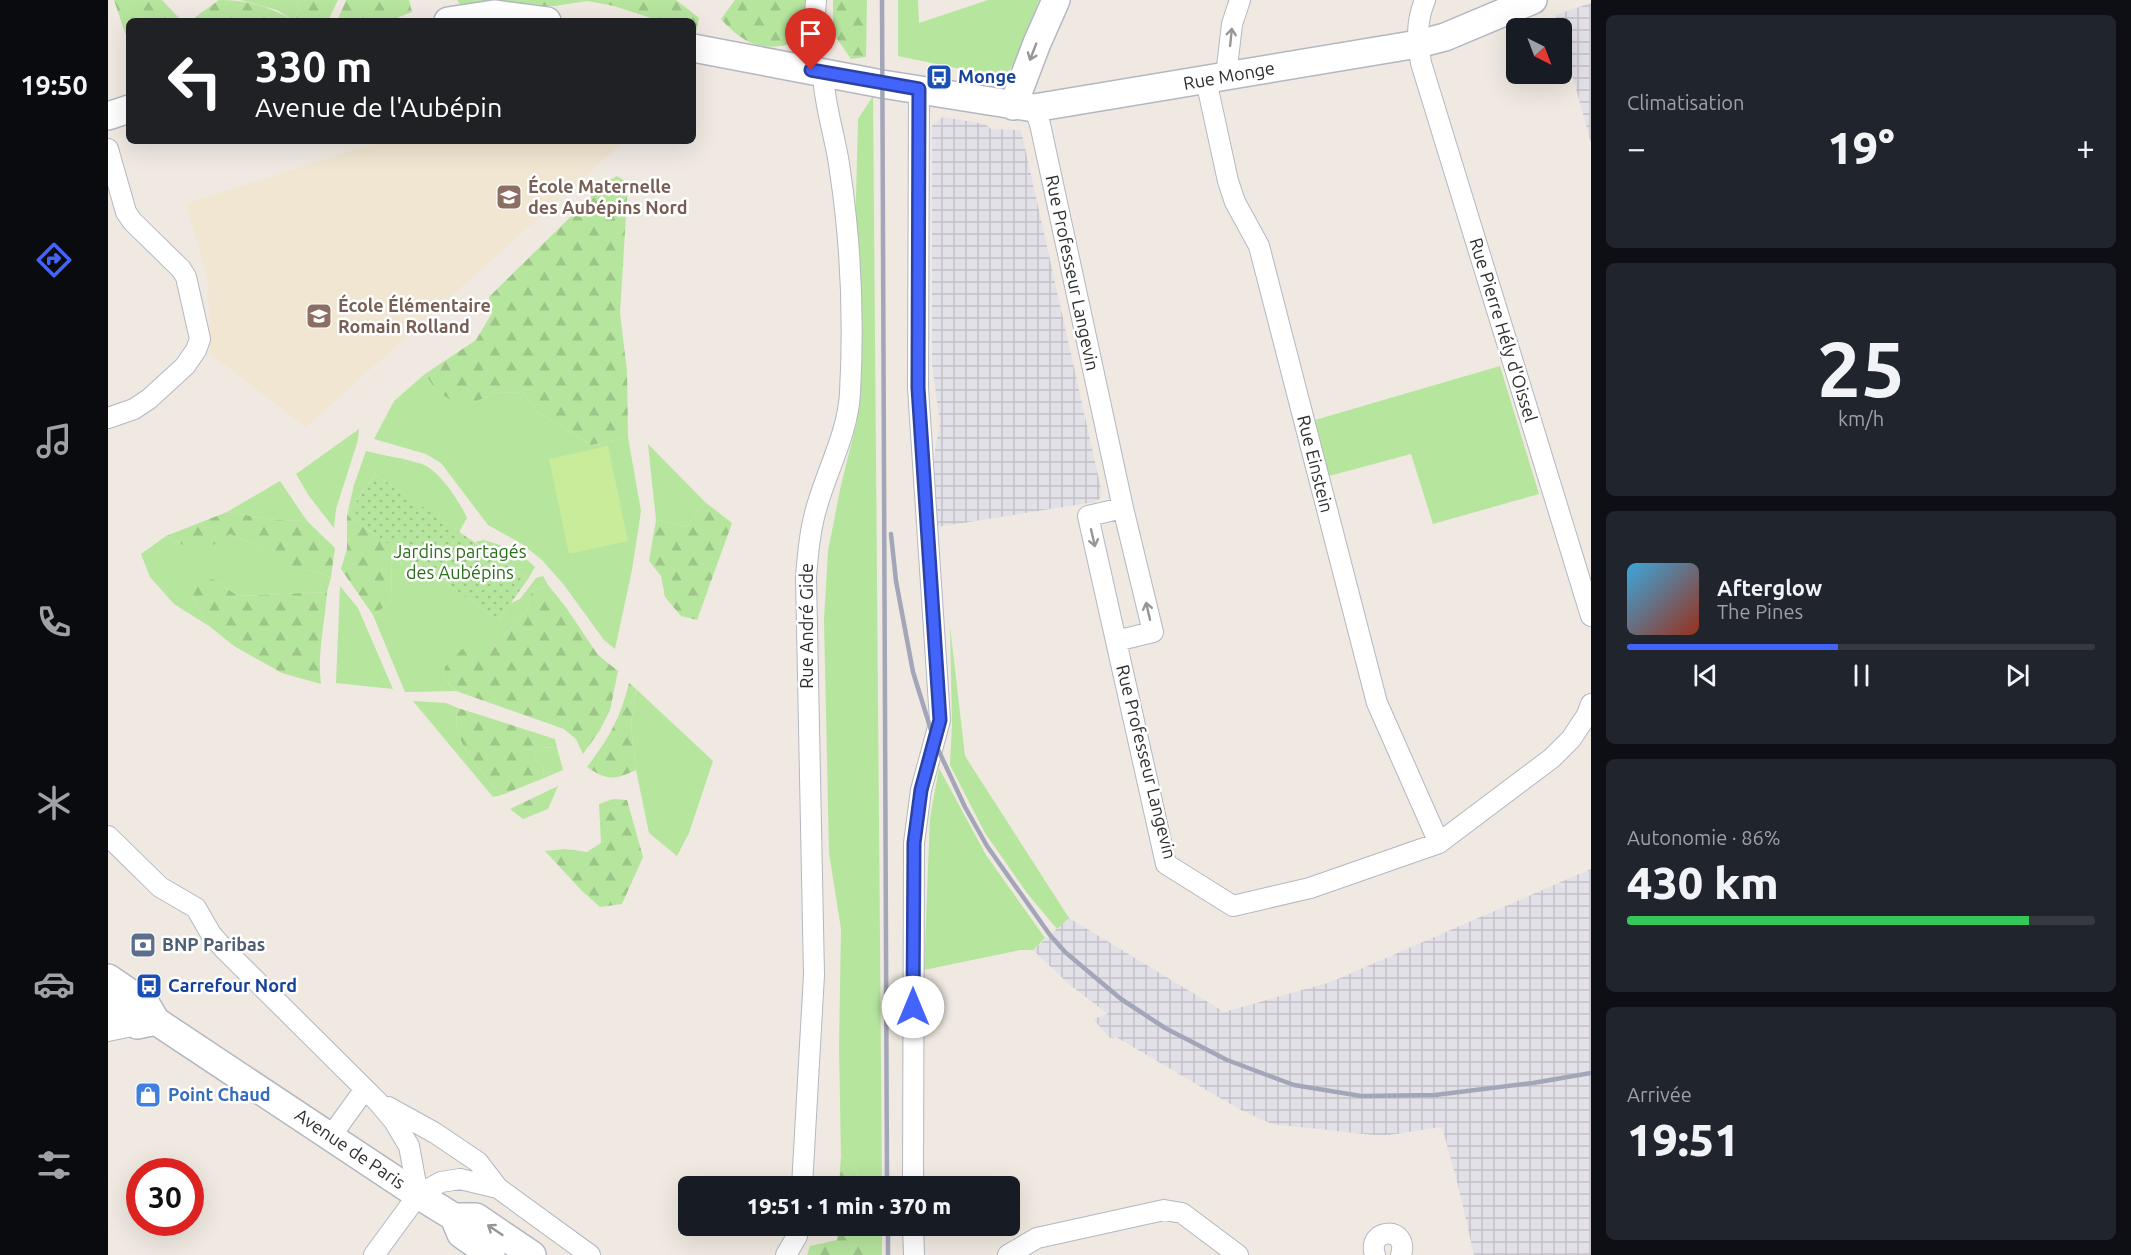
<!DOCTYPE html>
<html lang="fr">
<head>
<meta charset="utf-8">
<style>
	:root { --surface:#171b24; --page:#20242c; --text:#f1f3f6; --muted:#9ea1a6; --line:#363941; --accent:#4264fb }
	body { margin:0; font-family:Ubuntu,sans-serif; background:var(--page); color:var(--text); height:100vh; display:flex; flex-direction:column; font-size:22px; white-space:nowrap }
	* { box-sizing:border-box; margin:0 }
	p { font-size:20px; color:var(--muted) }
	.icon { flex:none; width:33px; height:33px; fill:none; stroke:currentColor; stroke-width:2; stroke-linecap:round; stroke-linejoin:round }
	.map { position:relative; flex:1; overflow:hidden }
	.sheet { display:flex; flex-direction:column; gap:15px; padding:15px; background:#0d0f14; width:540px }
	.sheet>* { flex:none }
	.hud { position:absolute; left:18px; top:18px; width:570px; height:126px; border-radius:9px; box-shadow:0 6px 24px #0002; background:#202124; color:#fff; overflow:hidden }
	.needle { width:39px; rotate:138deg }
	.tools { position:absolute; left:1398px; top:18px; display:grid; gap:12px }
	.tools a { display:grid; place-items:center; width:66px; height:66px; border-radius:9px; background:var(--surface); box-shadow:0 6px 24px #0002; font-size:30px }
	.speed { position:absolute; left:18px; top:1158px; display:flex; gap:12px; font-size:30px; font-weight:700; text-align:center }
	.speed>* { display:grid; place-content:center; width:78px; height:78px; border-radius:50%; background:var(--surface); box-shadow:0 6px 24px #0002; line-height:1 }
	.speed .limit { border:9px solid #d22; background:#fff; color:#111 }
	.pin { position:absolute; display:grid; place-items:center; width:51px; height:51px; color:#fff; margin:-62px -26px; border-radius:50% 50% 50% 0; rotate:-45deg; box-shadow:0 0 6px #0007 }
	.pin .icon { rotate:45deg }
	.me { position:absolute; width:66px; margin:-33px; rotate:0deg; stroke-linejoin:round; filter:drop-shadow(0 0 4px #0008) }
	.turn { display:flex; align-items:center; gap:21px; height:126px; padding:0 30px; font-size:27px }
	.turn .icon { width:78px; height:78px; stroke-width:2.5 }
	.turn b { display:block; font-size:42px; line-height:51px }
	.big { font-size:45px; font-weight:800; line-height:1.1 }
	.sheet .widget { flex:1; display:flex; flex-direction:column; justify-content:center; gap:9px; min-width:0; padding:0 21px; border-radius:9px; background:var(--page) }
	.sheet .dial { align-items:center; gap:0 }
	.dial b { font-size:78px; line-height:1 }
	.song { display:flex; align-items:center; gap:18px }
	.cover { width:72px; height:72px; border-radius:9px; background:linear-gradient(135deg,hsl(200 70% 55%),hsl(10 70% 35%)) }
	.played { height:6px; border-radius:3px; background:linear-gradient(90deg,var(--accent) 45%,var(--line) 45%) }
	.keys { display:flex; justify-content:space-around; direction:ltr }
	.heat { display:flex; justify-content:space-between; align-items:center; font-size:33px; direction:ltr }
	.charge { height:9px; border-radius:4px; background:linear-gradient(90deg,#34c759 86%,var(--line) 0) }
	.trip { position:absolute; left:570px; top:1176px; width:342px; height:60px; border-radius:9px; background:var(--surface); box-shadow:0 6px 24px #0002; font-weight:800; line-height:60px; text-align:center }
	main { display:flex; flex:1; min-height:0 }
	.tabs { display:flex; flex-direction:column; width:108px; justify-content:space-around; align-items:center; background:#090b0e; color:var(--muted) }
	.tabs .icon { width:42px; height:42px }
	.tabs .current { color:var(--accent) }
	.tabs b { font-size:27px; color:var(--text) }
	.map>svg:first-child { display:block }
	.industrial { fill:url(#industrial-grid) }
	.education { fill:#f0e6d1 }
	.grass { fill:#b6e59e }
	.forest { fill:url(#forest-firs) }
	.garden { fill:url(#garden-dots) }
	.pitch { fill:#c9ec9a }
	.lines { fill:none; stroke-linecap:round; stroke-linejoin:round }
	.street-casing { stroke:#b4b7c1; stroke-width:22 }
	.secondary-casing { stroke:#b4b7c1; stroke-width:30 }
	.street { stroke:#fff; stroke-width:20 }
	.secondary { stroke:#fff; stroke-width:27 }
	.rail { stroke:#a3a6b8; stroke-width:4.5 }
	.oneway { stroke:#969696 }
	.route-casing { stroke:#2b41a3; stroke-width:15 }
	.route { stroke:#4264fb; stroke-width:10 }
	.labels { text-anchor:middle; stroke-width:5; stroke-linejoin:round; paint-order:stroke }
	.street-label { font-size:18px; fill:#2e2e2e; stroke:#fff }
	.transit-label { font-size:18px; font-weight:bold; fill:#164399; stroke:#fff; text-anchor:start }
	.education-label { font-size:18px; font-weight:bold; fill:#785e54; stroke:#fff; text-anchor:start }
	.park-label { font-size:18px; fill:#2c6e1b; stroke:#fff }
	.service-label { font-size:18px; font-weight:bold; fill:#4e5e75; stroke:#fff; text-anchor:start }
	.shop-label { font-size:18px; font-weight:bold; fill:#366cbe; stroke:#fff; text-anchor:start }
</style>
</head>
<body>
<main>
<nav class="tabs">
<b>19:50</b>
<svg class="icon current" aria-label="directions" viewBox="0 0 24 24"><path d="M12 3l9 9-9 9-9-9zM9 14v-3h6M13 9l2 2-2 2"/></svg>
<svg class="icon" aria-label="music" viewBox="0 0 24 24"><path d="M9 18V5l10-2v13"/><circle cx="6" cy="18" r="3"/><circle cx="16" cy="16" r="3"/></svg>
<svg class="icon" aria-label="phone" viewBox="0 0 24 24"><path d="M5 4h4l2 5-3 2q2 4 5 5l2-3 5 2v4C11 20 4 13 5 4z"/></svg>
<svg class="icon" aria-label="climate" viewBox="0 0 24 24"><path d="M12 3v18M4 7l16 10M4 17L20 7"/></svg>
<svg class="icon" aria-label="car" viewBox="0 0 24 24"><path d="M5 17H2v-5l4-1 3-4h7l3 4 3 1v5h-3M9 17h6M6 11h13"/><circle cx="7" cy="17" r="2"/><circle cx="17" cy="17" r="2"/></svg>
<svg class="icon" aria-label="filters" viewBox="0 0 24 24"><path d="M4 7h16M4 17h16"/><circle cx="9" cy="7" r="2"/><circle cx="15" cy="17" r="2"/></svg>
</nav>
<div class="map">
<svg width="1483" height="1255" viewBox="0 0 1483 1255">
	<defs>
		<pattern id="industrial-grid" width="8" height="8" patternUnits="userSpaceOnUse" patternTransform="scale(1.5)"><rect width="8" height="8" fill="#e3e1e8"/><path d="M0 4h8M4 0v8" fill="none" stroke="#c3c1c7"/></pattern>
		<pattern id="forest-firs" width="22" height="20" patternUnits="userSpaceOnUse" patternTransform="scale(1.5)"><rect width="22" height="20" fill="#b6e59e"/><path d="M5 1l3.5 6h-7zM16 11l3.5 6h-7z" fill="#9dc588"/></pattern>
		<pattern id="garden-dots" width="8" height="8" patternUnits="userSpaceOnUse" patternTransform="scale(1.5)"><rect width="8" height="8" fill="#b6e59e"/><path d="M2 2h.1M6 6h.1" fill="none" stroke="#9dc588" stroke-width="1.8" stroke-linecap="round"/></pattern>
	</defs>
	<rect width="100%" height="100%" fill="#efe9e1"/>
	<!-- industrial -->
	<path class="industrial" d="M1483 3V143L1454 38V28H1451L1447 15Z
		M835 117 877 124 883 129 913 130 994 493 992 498 987 502 829 527 823 472 832 424 824 364V125Z
		M1483 869V1255H1366L1350 1185 1334 1127 1281 1135H1265L1164 1124 1131 1109 1008 1037 1002 1038 985 1019 1000 1014 961 984 925 950 961 918 1116 1012 1223 982Z"/>
	<!-- education -->
	<path class="education" d="M274 141H516L198 427 102 354 100 279 78 204Z"/>
	<!-- grass -->
	<path class="grass" d="M132 0H189L192 10 185 20 169 10Z
		M790 0H810L811 23 880 0H931L907 62 900 72 887 76 790 56Z
		M765 96 774 1186H751L748 1171 733 1156 731 1048 733 929 721 853 716 619 720 551 733 485 749 421 754 373 747 237 750 119Z
		M1392 366 1431 494 1325 524 1303 454 1221 476 1207 420Z
		M317 374 328 390 365 403 386 393 415 392 429 412 483 445 520 437 533 511 524 570 507 649 496 640 456 585 434 560 414 544 380 525 333 463 318 454 266 439 286 401Z
		M251 429 250 440 228 509 226 528 201 496 188 474Z
		M540 444 597 502 579 527 548 520Z
		M258 451C276 456 296 458 314 464 331 470 352 502 359 518L351 532 267 474 239 515 246 485Z
		M172 481 199 521 169 520 119 512Z
		M122 534C145 543 167 554 185 571L202 570 223 577 219 592 130 596 105 579 85 597 101 626 66 604 42 577 33 554 58 536 75 545Z
		M375 540C395 545 412 552 427 567L420 579 367 542Z
		M284 546 391 620 403 603 412 599 428 578 435 576 440 585 424 591 419 610 384 649H370L335 678 348 691 297 692 265 615 282 603C285 584 282 565 284 546Z
		M232 586 250 608 285 689 228 683Z
		M842 626 857 756 961 918 949 929 919 893 877 833 842 765 844 725Z
		M528 689 605 761 581 833 569 856 541 833 528 770 523 725Z
		M305 701 338 703 350 708C340 739 374 773 394 795L385 797Z
		M432 747 449 748 455 770 436 778 435 765 426 758Z
		M831 768 878 855 937 938 925 950H912L816 970 822 818Z
		M755 1226H774V1255H755Z"/>
	<!-- forest -->
	<path class="forest" d="M6 0H54L72 19 70 21H21V45Z
		M111 0C138 0 161 6 185 20L192 10 189 0H230L220 21H82Z
		M238 0H301L304 12 281 21H229Z
		M349 0H568L591 18 588 33 585 32V21H552L506 6 479 1 447 6H353Z
		M627 0H700C699 10 700 24 696 32 690 48 659 49 646 44 633 39 622 29 613 19Z
		M725 0H759L758 57 743 59 725 33Z
		M509 176 520 183 512 313 519 371 520 437 483 445 429 412 415 392 386 393 365 403 350 405 328 390 317 374 368 340 384 313 381 297 497 183Z
		M597 502 624 523 589 620 573 616 557 597 553 576 541 561 548 520 579 527Z
		M119 512 169 520 199 521 227 548 223 577 202 570 185 572C167 554 145 543 122 534L105 545H75L58 536Z
		M239 515 284 546C282 565 285 584 282 603L265 615 233 569 239 549Z
		M105 579 130 596 219 592C217 623 209 653 213 684L174 673 126 646 101 626 85 597 88 586Z
		M440 585 457 606 490 655 510 671 502 710 492 730 475 754 468 739 456 729 348 691 335 678 337 667 354 649H384L419 610 424 591Z
		M521 683 528 689 523 725 528 770C506 780 500 781 479 767 501 738 512 719 521 683Z
		M350 708 447 739 449 748 432 747 426 758 435 765 436 778 394 795C374 773 340 739 350 708Z
		M450 786 440 809 415 819 402 809Z
		M505 799 519 800 535 857 514 904 492 907 474 891 437 851 457 849 479 852 493 843 491 804Z
		M733 1156 748 1171 751 1186H731Z
		M730 1226H755V1255H699L702 1246 729 1240Z"/>
	<!-- garden -->
	<path class="garden" d="M267 474 420 579 391 620 239 515Z"/>
	<!-- pitch -->
	<path class="pitch" d="M500 446 520 541 461 554 441 459Z"/>
	<g class="lines">
		<!-- street casing -->
		<g class="street-casing">
			<path id="street" d="M1317 0C1308 22 1309 40 1313 63L1483 616
				M703 70 708 0
				M1118 76 1124 24 1132 0
				M1098 80 1120 181 1127 202 1151 246 1269 703 1331 843
				M926 108 932 124 1015 508 1045 632 1008 641
				M0 149 18 212 24 221 73 269 78 277 92 339 88 350 77 366 41 399 26 409 0 418
				M1015 508 980 516 1058 864 1125 906 1202 888 1331 843 1444 758 1463 739 1479 715 1483 704
				M0 836 52 887 88 908 103 934 116 949 270 1102 286 1121 301 1146 310 1195
				M0 1031 29 1025
				M280 1107 327 1133 370 1162 390 1188
				M223 1136 257 1089
				M694 1186 706 975 698 577C700 553 702 529 709 506 720 468 740 432 742 393 746 319 743 244 732 171 728 138 716 106 715 73
				M805 1186 806 843 813 790 832 720 810 388 811 89
				M805 1226 806 1255
				M266 1255 310 1195 333 1182 352 1179 390 1188 482 1255
				M678 1255 689 1236 690 1226
				M900 1255 929 1238 1056 1210 1074 1213 1130 1255
				M1267 1255C1258 1227 1302 1226 1293 1255"/>
		</g>
		<!-- secondary casing -->
		<g class="secondary-casing">
			<path id="secondary" d="M340 21 386 14 439 21
				M585 48 774 84 926 108 1310 44 1337 37 1425 0
				M905 106 929 43 948 0
				M0 116 21 109
				M0 978 38 1004 48 1021 310 1195 346 1217H368L424 1255
				M0 1004 29 1025 48 1021
				M346 1217 353 1234 383 1255"/>
		</g>
		<!-- street -->
		<use href="#street" class="street"/>
		<!-- secondary -->
		<use href="#secondary" class="secondary"/>
		<!-- rail -->
		<path class="rail" d="M774 0 779 1186
			M783 534 788 581 805 672 827 743 857 807 879 846 942 935 957 952 1013 999 1057 1028 1119 1060 1186 1085 1253 1096 1327 1095 1425 1083 1483 1073
			M780 1226V1255"/>
	</g>
	<!-- one-way arrows -->
	<defs><path id="oneway-shaft" d="M-6 0H5M1.5-3L5.5 0L1.5 3" fill="none" stroke-width="1.6" stroke-linecap="round" stroke-linejoin="round" transform="scale(1.5)"/></defs>
	<g class="oneway">
		<use href="#oneway-shaft" transform="translate(1123 37) rotate(-84)"/>
		<use href="#oneway-shaft" transform="translate(925 52) rotate(111)"/>
		<use href="#oneway-shaft" transform="translate(985 538) rotate(77)"/>
		<use href="#oneway-shaft" transform="translate(1040 611) rotate(-103)"/>
		<use href="#oneway-shaft" transform="translate(387 1230) rotate(-146)"/>
	</g>
	<g class="lines">
		<!-- route casing -->
		<g class="route-casing">
			<path id="route" d="M703 70 811 89 810 388 832 720 813 790 806 843 805 1007"/>
		</g>
		<!-- route -->
		<use href="#route" class="route"/>
	</g>
	<!-- icons -->
	<defs>
		<g id="bus-square" transform="scale(1.35)"><rect x="-9" y="-9" width="18" height="18" rx="4" fill="#1a4fb4" stroke="#fff"/><path d="M-5-6H5V4H4V6H2V4H-2V6H-4V4H-5ZM-3.5-4V0h7V-4ZM-3.5 1.2v1.5H-2V1.2ZM2 1.2v1.5H3.5V1.2Z" fill="#fff"/></g>
		<g id="school-square" transform="scale(1.35)"><rect x="-9" y="-9" width="18" height="18" rx="4" fill="#8d6e63" stroke="#fff"/><path d="M0-5L7-2L0 1L-7-2ZM-4 1L0 2.5L4 1V4Q0 6-4 4Z" fill="#fff"/></g>
		<g id="bank-square" transform="scale(1.35)"><rect x="-9" y="-9" width="18" height="18" rx="4" fill="#5c6f8a" stroke="#fff"/><path d="M-6-4H6V4H-6ZM0-2.3a2.3 2.3 0 1 0 0 4.6a2.3 2.3 0 1 0 0-4.6Z" fill="#fff"/></g>
		<g id="shop-square" transform="scale(1.35)"><rect x="-9" y="-9" width="18" height="18" rx="4" fill="#3f7fe0" stroke="#fff"/><path d="M-5-2.5h2.3a2.7 3.5 0 0 1 5.4 0H5L5.5 6h-11ZM-1.5-2.5h3a1.5 2.3 0 0 0-3 0Z" fill="#fff"/></g>
	</defs>
	<g fill-rule="evenodd">
		<use href="#bus-square" x="831" y="77"/>
		<use href="#school-square" x="401" y="197"/>
		<use href="#school-square" x="211" y="316"/>
		<use href="#bank-square" x="35" y="945"/>
		<use href="#bus-square" x="41" y="986"/>
		<use href="#shop-square" x="40" y="1095"/>
	</g>
	<g class="labels">
		<!-- street labels -->
		<g class="street-label">
			<text transform="translate(1121 76) rotate(-10)" y="6">Rue Monge</text>
			<text transform="translate(964 273) rotate(78)" y="6">Rue Professeur Langevin</text>
			<text transform="translate(1395 330) rotate(73)" y="6">Rue Pierre Hély d'Oissel</text>
			<text transform="translate(1207 464) rotate(76)" y="6">Rue Einstein</text>
			<text transform="translate(699 626) rotate(-90)" y="6">Rue André Gide</text>
			<text transform="translate(1038 762) rotate(76)" y="6">Rue Professeur Langevin</text>
			<text transform="translate(242 1149) rotate(34)" y="6">Avenue de Paris</text>
		</g>
		<!-- transit labels -->
		<g class="transit-label">
			<text x="850" y="83">Monge</text>
			<text x="60" y="992">Carrefour Nord</text>
		</g>
		<!-- education labels -->
		<g class="education-label">
			<text x="420" y="193">École Maternelle<tspan x="420" dy="21">des Aubépins Nord</tspan></text>
			<text x="230" y="312">École Élémentaire<tspan x="230" dy="21">Romain Rolland</tspan></text>
		</g>
		<!-- park labels -->
		<g class="park-label">
			<text x="352" y="558">Jardins partagés<tspan x="352" dy="21">des Aubépins</tspan></text>
		</g>
		<!-- service labels -->
		<g class="service-label">
			<text x="54" y="951">BNP Paribas</text>
		</g>
		<!-- shop labels -->
		<g class="shop-label">
			<text x="60" y="1101">Point Chaud</text>
		</g>
	</g>
</svg>
<div class="tools">
<a><svg class="needle" viewBox="-14 -14 28 28"><path d="M0-13l5 13h-10z" fill="#e53935"/><path d="M0 13l5-13h-10z" fill="#9ea1a6"/></svg></a>
</div>
<div class="speed"><div class="limit">30</div></div>
<div class="pin" style="left:703px;top:70px;background:#d93025"><svg class="icon" aria-label="arrive" viewBox="0 0 24 24"><path d="M6 21V4h12l-3 4 3 4H6"/></svg></div>
<svg class="me" style="left:805px;top:1007px" viewBox="-20 -20 40 40"><circle r="19" fill="#fff"/><path d="M0-13L10 11 0 6-10 11z" fill="#4264fb"/></svg>
<div class="trip">19:51 · 1 min · 370 m</div>
<div class="hud">
<div class="turn"><svg class="icon" aria-label="left" viewBox="0 0 24 24"><path d="M17 20v-9H6M10 6l-5 5 5 5"/></svg><div><b>330 m</b>Avenue de l'Aubépin</div></div>
</div>
</div>
<section class="sheet">
<div class="widget"><p>Climatisation</p>
<div class="heat"><a>−</a><b class="big">19°</b><a>+</a></div>
</div>
<div class="widget dial"><b>25</b><p>km/h</p></div>
<div class="widget">
<div class="song"><i class="cover"></i><div><b>Afterglow</b><p>The Pines</p></div></div>
<div class="played"></div>
<div class="keys"><svg class="icon" aria-label="previous" viewBox="0 0 24 24"><path d="M18 5L8 12l10 7zM5 5v14"/></svg><svg class="icon" aria-label="pause" viewBox="0 0 24 24"><path d="M8 5v14M16 5v14"/></svg><svg class="icon" aria-label="next" viewBox="0 0 24 24"><path d="M6 5l10 7-10 7zM19 5v14"/></svg></div>
</div>
<div class="widget"><p>Autonomie · 86%</p><b class="big">430 km</b><div class="charge"></div></div>
<div class="widget"><p>Arrivée</p><b class="big">19:51</b></div>
</section>
</main>
</body>
</html>
